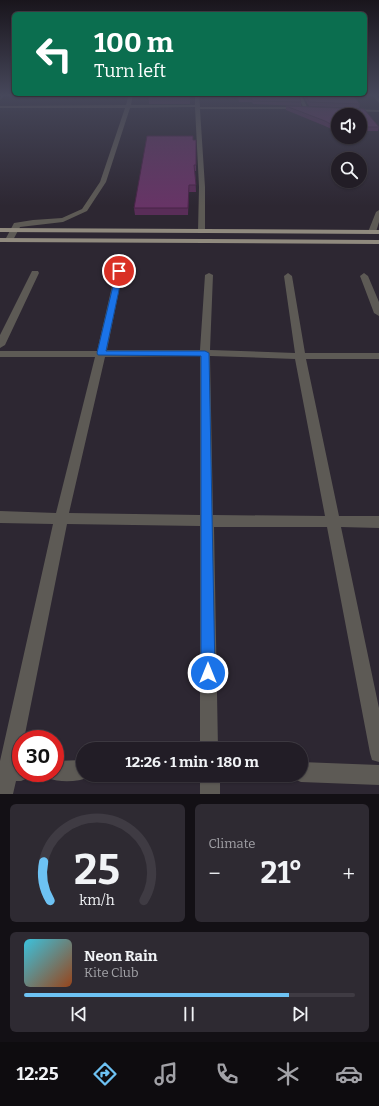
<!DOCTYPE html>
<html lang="en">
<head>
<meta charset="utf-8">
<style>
	:root { --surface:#221d26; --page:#2e2a32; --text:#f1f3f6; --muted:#a2a2a7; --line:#3f3b43; --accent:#6dc2f3 }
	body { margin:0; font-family:Bitter,serif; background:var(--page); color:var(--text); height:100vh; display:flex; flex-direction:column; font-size:15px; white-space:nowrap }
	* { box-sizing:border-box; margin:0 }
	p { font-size:13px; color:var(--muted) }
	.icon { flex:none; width:22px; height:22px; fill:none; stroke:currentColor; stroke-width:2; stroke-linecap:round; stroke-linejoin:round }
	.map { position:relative; height:794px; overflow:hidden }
	.sheet { display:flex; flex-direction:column; gap:10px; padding:10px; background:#131015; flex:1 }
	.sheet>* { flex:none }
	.banner { position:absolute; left:12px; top:12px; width:355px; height:84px; border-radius:6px; box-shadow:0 1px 3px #0004,0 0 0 1px var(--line); background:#0b6e4f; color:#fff; overflow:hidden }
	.fabs { position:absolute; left:331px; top:108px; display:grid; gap:8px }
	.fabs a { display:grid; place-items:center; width:36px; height:36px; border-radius:50%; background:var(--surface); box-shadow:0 1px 3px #0004,0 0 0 1px var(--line); font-size:20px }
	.speed { position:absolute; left:12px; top:730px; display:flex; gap:8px; font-size:20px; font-weight:700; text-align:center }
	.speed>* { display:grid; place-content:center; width:52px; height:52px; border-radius:50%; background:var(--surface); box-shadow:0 1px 3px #0004,0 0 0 1px var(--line); line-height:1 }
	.speed .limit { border:6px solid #d22; background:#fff; color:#111 }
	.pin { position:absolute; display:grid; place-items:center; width:34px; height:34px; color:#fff; margin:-17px; border:2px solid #fff; border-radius:50%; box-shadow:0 1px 4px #0007 }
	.me { position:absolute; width:44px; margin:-22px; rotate:0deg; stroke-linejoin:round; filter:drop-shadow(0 0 3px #0008) }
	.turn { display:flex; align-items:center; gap:14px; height:84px; padding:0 16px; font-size:18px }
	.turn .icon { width:52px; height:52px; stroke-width:2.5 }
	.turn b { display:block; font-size:28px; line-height:34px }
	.big { font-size:30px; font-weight:700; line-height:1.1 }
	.sheet .tile { flex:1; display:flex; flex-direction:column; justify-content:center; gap:6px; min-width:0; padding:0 14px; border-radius:6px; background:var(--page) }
	.sheet .dial { align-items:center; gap:0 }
	.dial svg { height:104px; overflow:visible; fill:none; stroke:var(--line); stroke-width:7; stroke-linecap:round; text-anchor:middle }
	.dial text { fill:var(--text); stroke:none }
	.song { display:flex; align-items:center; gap:12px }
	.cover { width:48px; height:48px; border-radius:6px; background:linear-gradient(135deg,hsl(190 70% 55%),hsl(20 70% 35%)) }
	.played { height:4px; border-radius:2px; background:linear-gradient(90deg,var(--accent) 80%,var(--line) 80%) }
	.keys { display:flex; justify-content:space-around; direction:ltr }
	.heat { display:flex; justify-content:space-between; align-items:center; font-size:22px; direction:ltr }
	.sheet .tiles { flex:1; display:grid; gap:10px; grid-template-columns:1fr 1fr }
	.tile:last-child { grid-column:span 2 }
	.trip { position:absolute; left:76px; top:742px; width:232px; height:40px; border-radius:20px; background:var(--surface); box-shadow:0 1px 3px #0004,0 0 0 1px var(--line); font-weight:700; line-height:40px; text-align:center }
	.tab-bar { display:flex; height:64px; justify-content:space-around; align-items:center; background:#0e0c0f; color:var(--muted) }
	.tab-bar .icon { width:28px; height:28px }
	.tab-bar .on { color:var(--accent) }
	.tab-bar b { font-size:18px; color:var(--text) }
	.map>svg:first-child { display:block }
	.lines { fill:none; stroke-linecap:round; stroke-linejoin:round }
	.service { fill:#5d5a55; fill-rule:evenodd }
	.minor { fill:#5d5a55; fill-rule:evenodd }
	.primary { fill:#908a7e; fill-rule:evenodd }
	.wall { fill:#592d58 }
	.building { fill:#673466; stroke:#482447 }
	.route { fill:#1a73e8; stroke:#114b97 }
</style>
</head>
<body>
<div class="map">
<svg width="379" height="794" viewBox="0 0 379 794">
	<rect width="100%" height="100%" fill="#2d2732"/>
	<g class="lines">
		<!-- service -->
		<path class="service" d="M379 210V222L376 232 372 234H369L368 232 376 212Z"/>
		<!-- minor -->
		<path class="minor" d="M1 94H6L0 100Z
			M129 94H133L131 105H195V94H199L200 107H301L303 108 301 109H200L205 187V233H202L198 231 199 187 195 107 130 108 106 182 87 211 63 222 20 227 12 242H6L5 240 14 223 33 220 62 218 82 209 100 182 125 108H0V106L126 105Z
			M297 94H301L308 109H304Z
			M371 94H376L379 99V103Z
			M348 109 379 110V112L350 111Z
			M116 269H122L123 271 107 350H200L205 275 209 273 213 275 210 350 295 353 284 276 288 273 292 276 305 353H379V359H306L339 516H379V528L341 527 379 708V762L372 760 370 753 327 527H214L218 749H200V526L67 524 24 739H21L19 761H21V773H30L28 778 21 781H16L13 794H0V761L53 524 0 523V511L56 513 95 357H0V351H97ZM200 356V515L69 513 105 357ZM210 356 295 359 325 516 213 515Z
			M32 271H38L39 273 5 345 0 348V335Z
			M364 273 368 276 379 302V316L374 313 360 276Z
			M83 760V775H91L90 777C78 782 60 783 48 778L46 773H55V761Z
			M301 762 379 765V785L301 782 294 779 293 775H301Z
			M200 775H220V794H200Z"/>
		<!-- primary -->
		<path class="primary" d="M0 228 379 230V234L0 232Z
			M0 238 379 240V244L0 242Z"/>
	</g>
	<!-- wall -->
	<path class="wall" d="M190 94V104H149V100Z
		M237 94H298L301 102V106L253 104 252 102H239Z
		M302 94H352L360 104 359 108 309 106Z
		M286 106 364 109 379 127 378 131H360V115H338V132L325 126 286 110Z
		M193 140 196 154V171H195L196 192H189L188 215H135L134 208Z"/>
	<!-- building -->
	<path class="building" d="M149 94H190V100H149Z
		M238 94H298L301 102 253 101 252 99H239Z
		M305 94H352L360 104 309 102Z
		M286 106 364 109 379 127H360V115H338V128L325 121Z
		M147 136H193V140H196V165H194L196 185H189L188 208H134Z"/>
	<!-- sky -->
	<linearGradient id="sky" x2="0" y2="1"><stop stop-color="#19151c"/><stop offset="0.46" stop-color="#46475a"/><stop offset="1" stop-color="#46475a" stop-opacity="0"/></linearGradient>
	<rect width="379" height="206" fill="url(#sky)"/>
	<!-- route -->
	<path class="route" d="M117 269 123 271 106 351H205L209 353 215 673 213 678 208 680 203 678 201 673V356L98 355 97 353Z"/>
</svg>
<div class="fabs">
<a><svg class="icon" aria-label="sound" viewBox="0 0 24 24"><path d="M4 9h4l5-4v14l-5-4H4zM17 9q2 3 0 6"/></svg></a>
<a><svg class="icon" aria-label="search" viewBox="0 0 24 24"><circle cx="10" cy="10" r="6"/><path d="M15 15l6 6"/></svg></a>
</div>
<div class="speed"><div class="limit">30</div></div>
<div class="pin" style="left:119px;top:271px;background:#d93025"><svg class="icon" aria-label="arrive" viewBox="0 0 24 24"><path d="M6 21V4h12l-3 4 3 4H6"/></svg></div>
<svg class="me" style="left:208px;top:673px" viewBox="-20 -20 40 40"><circle r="17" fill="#1a73e8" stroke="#fff" stroke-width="3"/><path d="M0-11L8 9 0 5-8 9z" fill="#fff"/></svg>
<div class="trip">12:26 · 1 min · 180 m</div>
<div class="banner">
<div class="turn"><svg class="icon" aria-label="left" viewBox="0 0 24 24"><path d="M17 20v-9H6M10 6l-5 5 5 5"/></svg><div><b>100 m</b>Turn left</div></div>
</div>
</div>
<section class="sheet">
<div class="tiles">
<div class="tile dial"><svg viewBox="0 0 100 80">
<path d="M14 69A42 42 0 1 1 86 69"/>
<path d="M14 69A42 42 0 0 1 9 39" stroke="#6dc2f3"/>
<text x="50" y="56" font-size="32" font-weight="700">25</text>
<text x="50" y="72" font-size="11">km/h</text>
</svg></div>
<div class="tile"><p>Climate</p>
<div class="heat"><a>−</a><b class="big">21°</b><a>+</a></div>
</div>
<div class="tile">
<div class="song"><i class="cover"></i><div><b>Neon Rain</b><p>Kite Club</p></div></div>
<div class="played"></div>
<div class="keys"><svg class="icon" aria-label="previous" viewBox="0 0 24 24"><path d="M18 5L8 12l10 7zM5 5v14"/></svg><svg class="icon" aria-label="pause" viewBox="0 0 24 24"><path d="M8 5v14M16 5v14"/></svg><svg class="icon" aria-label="next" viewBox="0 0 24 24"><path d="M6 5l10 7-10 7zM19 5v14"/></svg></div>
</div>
</div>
</section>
<nav class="tab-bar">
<b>12:25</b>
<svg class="icon on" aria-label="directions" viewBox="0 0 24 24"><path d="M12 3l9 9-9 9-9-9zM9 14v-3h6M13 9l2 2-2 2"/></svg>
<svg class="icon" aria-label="music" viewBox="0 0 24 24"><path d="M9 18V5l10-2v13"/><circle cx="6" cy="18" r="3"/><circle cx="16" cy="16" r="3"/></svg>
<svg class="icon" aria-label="phone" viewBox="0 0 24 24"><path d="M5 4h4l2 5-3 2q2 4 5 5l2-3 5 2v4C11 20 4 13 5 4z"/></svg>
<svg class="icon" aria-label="climate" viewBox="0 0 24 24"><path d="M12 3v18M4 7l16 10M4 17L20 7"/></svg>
<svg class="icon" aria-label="car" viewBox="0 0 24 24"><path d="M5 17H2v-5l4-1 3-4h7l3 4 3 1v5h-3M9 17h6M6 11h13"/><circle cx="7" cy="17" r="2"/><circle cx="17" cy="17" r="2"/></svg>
</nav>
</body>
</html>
